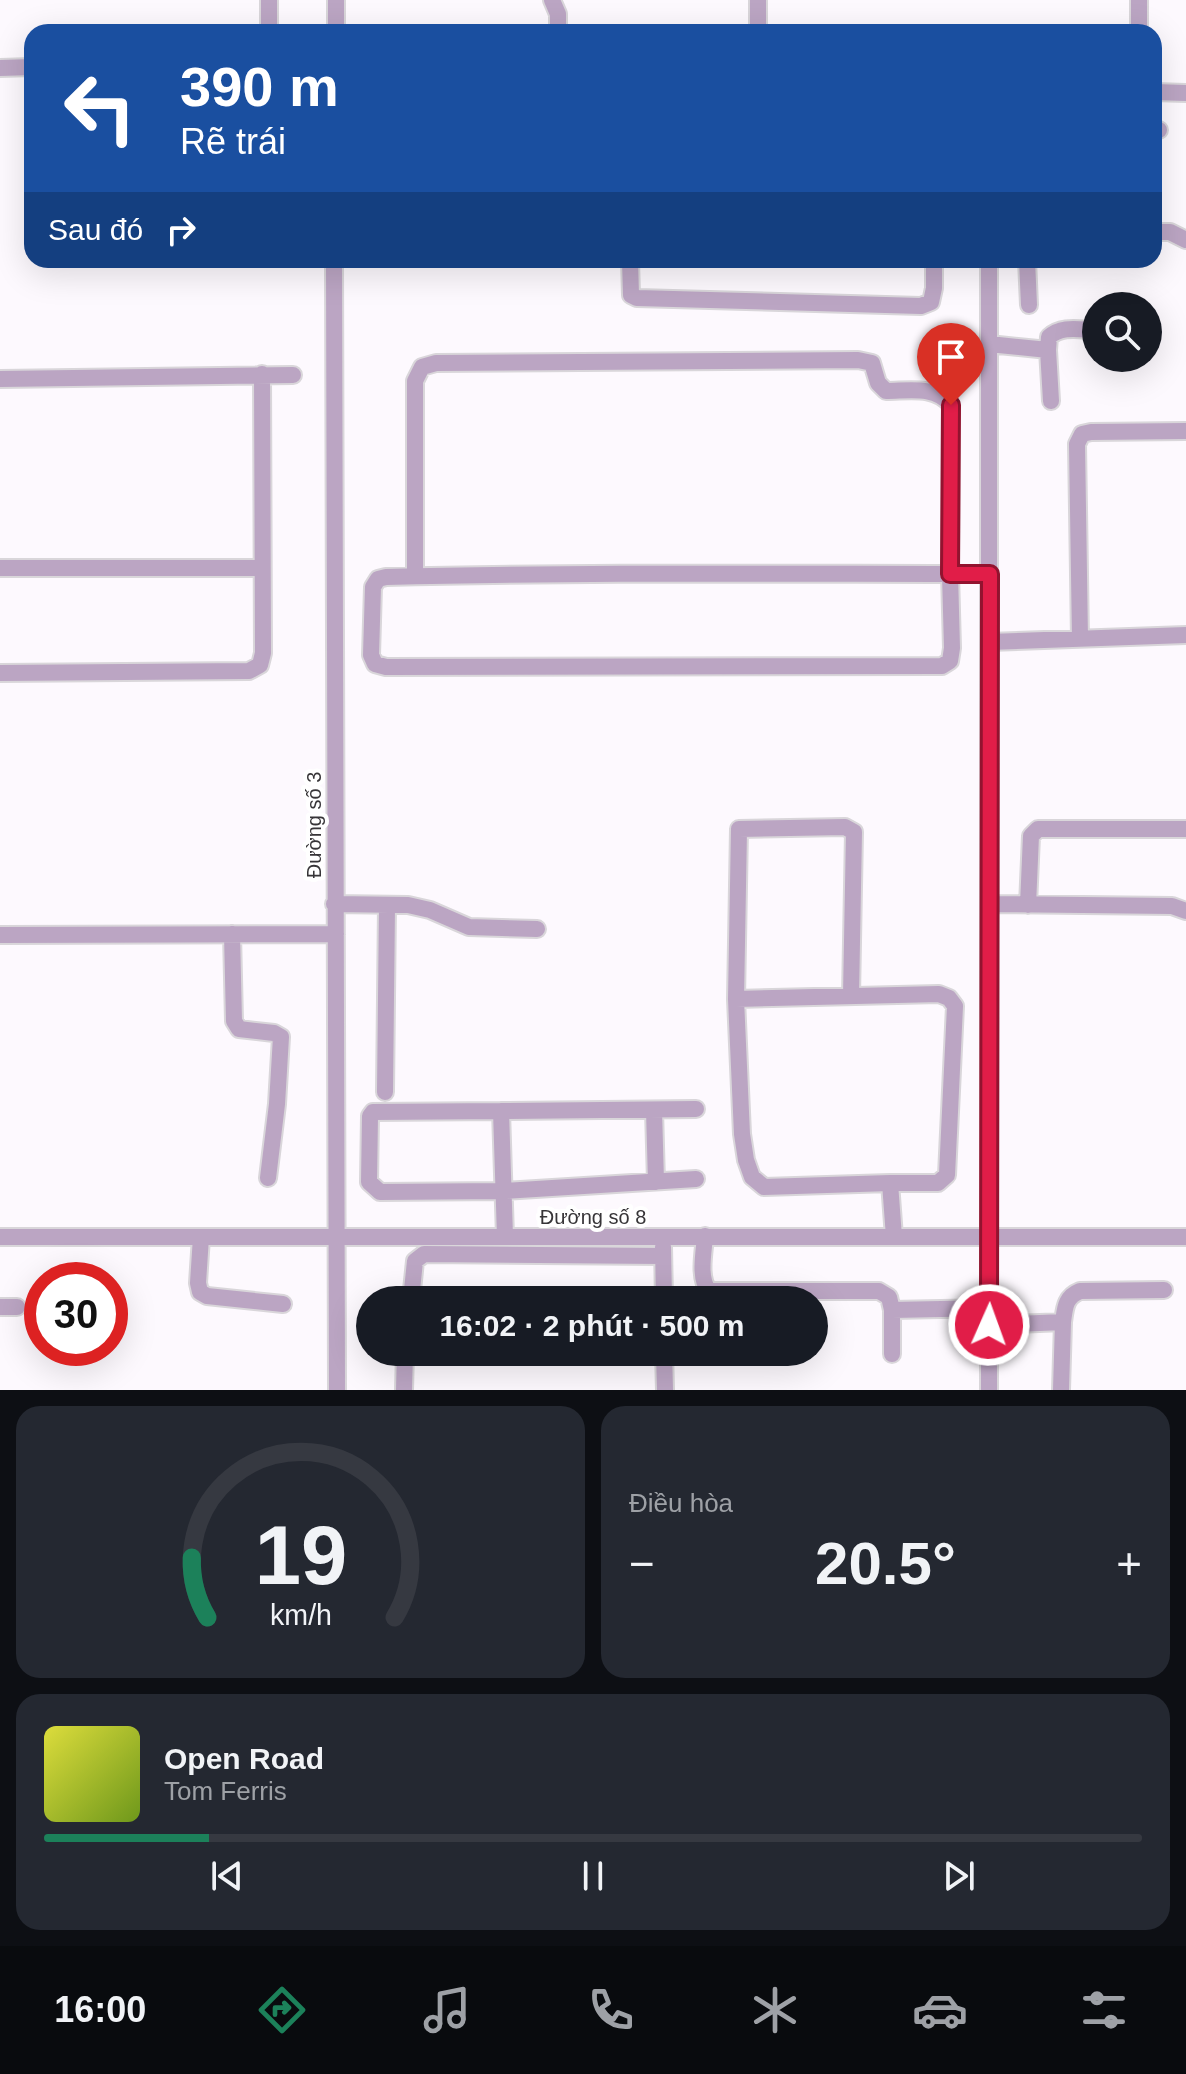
<!DOCTYPE html>
<html lang="vi">
<head>
<meta charset="utf-8">
<style>
	:root { --surface:#171b24; --page:#242831; --text:#f1f3f6; --muted:#9ea1a6; --line:#363941; --accent:#1c815a }
	body { margin:0; font-family:Helvetica,sans-serif; background:var(--page); color:var(--text); height:100vh; display:flex; flex-direction:column; font-size:30px; white-space:nowrap }
	* { box-sizing:border-box; margin:0 }
	p { font-size:26px; color:var(--muted) }
	.icon { flex:none; width:44px; height:44px; fill:none; stroke:currentColor; stroke-width:2; stroke-linecap:round; stroke-linejoin:round }
	.map { position:relative; height:1390px; overflow:hidden }
	.panel { display:flex; flex-direction:column; gap:16px; padding:16px; background:#0d0f14; flex:1 }
	.panel>* { flex:none }
	.top-card { position:absolute; left:24px; top:24px; width:1138px; height:244px; border-radius:24px; box-shadow:0 8px 32px #0002; background:#1a4fa0; color:#fff; overflow:hidden }
	.tools { position:absolute; left:1082px; top:292px; display:grid; gap:16px }
	.tools a { display:grid; place-items:center; width:80px; height:80px; border-radius:50%; background:var(--surface); box-shadow:0 8px 32px #0002; font-size:40px }
	.speed { position:absolute; left:24px; top:1262px; display:flex; gap:16px; font-size:40px; font-weight:700; text-align:center }
	.speed>* { display:grid; place-content:center; width:104px; height:104px; border-radius:50%; background:var(--surface); box-shadow:0 8px 32px #0002; line-height:1 }
	.speed .limit { border:12px solid #d22; background:#fff; color:#111 }
	.pin { position:absolute; display:grid; place-items:center; width:68px; height:68px; color:#fff; margin:-82px -34px; border-radius:50% 50% 50% 0; rotate:-45deg; box-shadow:0 0 8px #0007 }
	.pin .icon { rotate:45deg }
	.me { position:absolute; width:88px; margin:-44px; rotate:2deg; stroke-linejoin:round; filter:drop-shadow(0 0 6px #0008) }
	.turn { display:flex; align-items:center; gap:28px; height:168px; padding:0 24px; font-size:36px }
	.turn .icon { width:104px; height:104px; stroke-width:2.5 }
	.turn b { display:block; font-size:56px; line-height:68px }
	.then { display:flex; align-items:center; height:76px; padding:0 24px; background:#0003; gap:16px; font-size:30px }
	.big { font-size:60px; font-weight:800; line-height:1.1 }
	.panel .widget { flex:1; display:flex; flex-direction:column; justify-content:center; gap:12px; min-width:0; padding:0 28px; border-radius:24px; background:var(--page) }
	.panel .dial { align-items:center; gap:0 }
	.dial svg { height:208px; overflow:visible; fill:none; stroke:var(--line); stroke-width:7; stroke-linecap:round; text-anchor:middle }
	.dial text { fill:var(--text); stroke:none }
	.song { display:flex; align-items:center; gap:24px }
	.cover { width:96px; height:96px; border-radius:12px; background:linear-gradient(135deg,hsl(60 70% 55%),hsl(80 70% 35%)) }
	.played { height:8px; border-radius:4px; background:linear-gradient(90deg,var(--accent) 15%,var(--line) 15%) }
	.keys { display:flex; justify-content:space-around; direction:ltr }
	.heat { display:flex; justify-content:space-between; align-items:center; font-size:44px; direction:ltr }
	.panel .tiles { flex:1; display:grid; gap:16px; grid-template-columns:1fr 1fr }
	.widget:last-child { grid-column:span 2 }
	.trip { position:absolute; left:356px; top:1286px; width:472px; height:80px; border-radius:40px; background:var(--surface); box-shadow:0 8px 32px #0002; font-weight:800; line-height:80px; text-align:center }
	.tab-bar { display:flex; height:128px; justify-content:space-around; align-items:center; background:#090b0e; color:var(--muted) }
	.tab-bar .icon { width:56px; height:56px }
	.tab-bar .on { color:var(--accent) }
	.tab-bar b { font-size:36px; color:var(--text) }
	.map>svg:first-child { display:block }
	.lines { fill:none; stroke-linecap:round; stroke-linejoin:round }
	.minor-casing { stroke:#d9d6da; stroke-width:20 }
	.minor { stroke:#bba5c3; stroke-width:16 }
	.route-casing { stroke:#92132f; stroke-width:20 }
	.route { stroke:#e11d48; stroke-width:14 }
	.labels { text-anchor:middle; stroke-width:8; stroke-linejoin:round; paint-order:stroke }
	.street-label { font-size:20px; fill:#373538; stroke:#fff }
</style>
</head>
<body>
<div class="map">
<svg width="1186" height="1390" viewBox="0 0 1186 1390">
	<rect width="100%" height="100%" fill="#fdf9fe"/>
	<g class="lines">
		<!-- minor casing -->
		<g class="minor-casing">
			<path id="minor" d="M269 0V25
				M336 0V32
				M552 0 558 14V32
				M758 32V0
				M1139 32V0
				M0 68 32 67
				M1154 92 1186 93
				M1154 130H1159
				M1154 232H1170L1186 240
				M334 260 337 1390
				M630 260 631 295 637 298 921 306 931 302 934 288V260
				M1027 260 1029 305
				M989 344 1048 350 1051 401
				M1048 350 1049 337C1062 325 1080 330 1096 330
				M0 379 293 375
				M0 568H262
				M415 576V381L422 367 436 363 858 360 872 363 878 383 886 391C909 391 935 385 951 405L950 574 952 648 950 661 942 666 386 667 375 664 371 655 373 587 378 579 386 577C587 572 789 574 990 574
				M1080 639 1077 444 1082 434 1091 432 1186 431
				M989 642 1186 635
				M0 673 249 671 260 665 263 653 262 374
				M334 904 408 905 430 910 469 927 537 929
				M990 904 1172 906 1186 911
				M1028 905 1031 836 1038 829H1186
				M232 934 234 1021 239 1029 274 1033 281 1037 277 1104 268 1178
				M0 935 336 934
				M851 996 854 832 845 827 739 829 736 999 742 1134 746 1160 752 1177 764 1187 890 1183 894 1237
				M736 999 939 994 949 998 955 1006 947 1175 938 1183H890
				M385 1092 387 905
				M654 1110 656 1182
				M501 1111 696 1109
				M705 1236C704 1252 698 1278 709 1291H879L889 1297 892 1310
				M0 1237H1186
				M201 1237 198 1283 200 1292 207 1296 283 1304
				M505 1237 501 1111 373 1112 370 1116 369 1182 380 1192 503 1191 696 1179
				M663 1247 664 1300
				M411 1300 415 1261 424 1254 663 1256
				M0 1307H17
				M1063 1322C1065 1308 1065 1297 1080 1291L1164 1290
				M989 1325 1063 1322 1061 1390
				M664 1352 665 1390
				M892 1354V1310L990 1308
				M404 1390 405 1352
				M989 1390V260"/>
		</g>
		<!-- minor -->
		<use href="#minor" class="minor"/>
	</g>
	<g class="lines">
		<!-- route casing -->
		<g class="route-casing">
			<path id="route" d="M951 405 950 574H990L989 1325"/>
		</g>
		<!-- route -->
		<use href="#route" class="route"/>
	</g>
	<g class="labels">
		<!-- street labels -->
		<g class="street-label">
			<text transform="translate(314 825) rotate(-90)" y="7">Đường số 3</text>
			<text x="593" y="1224">Đường số 8</text>
		</g>
	</g>
</svg>
<div class="tools">
<a><svg class="icon" aria-label="search" viewBox="0 0 24 24"><circle cx="10" cy="10" r="6"/><path d="M15 15l6 6"/></svg></a>
</div>
<div class="speed"><div class="limit">30</div></div>
<div class="pin" style="left:951px;top:405px;background:#d93025"><svg class="icon" aria-label="arrive" viewBox="0 0 24 24"><path d="M6 21V4h12l-3 4 3 4H6"/></svg></div>
<svg class="me" style="left:989px;top:1325px" viewBox="-20 -20 40 40"><circle r="17" fill="#e11d48" stroke="#fff" stroke-width="3"/><path d="M0-11L8 9 0 5-8 9z" fill="#fff"/></svg>
<div class="trip">16:02 · 2 phút · 500 m</div>
<div class="top-card">
<div class="turn"><svg class="icon" aria-label="left" viewBox="0 0 24 24"><path d="M17 20v-9H6M10 6l-5 5 5 5"/></svg><div><b>390 m</b>Rẽ trái</div></div>
<div class="then">Sau đó<svg class="icon" aria-label="right" viewBox="0 0 24 24"><path d="M7 20v-9h11M14 6l5 5-5 5"/></svg></div>
</div>
</div>
<section class="panel">
<div class="tiles">
<div class="widget dial"><svg viewBox="0 0 100 80">
<path d="M14 69A42 42 0 1 1 86 69"/>
<path d="M14 69A42 42 0 0 1 8 46" stroke="#1c815a"/>
<text x="50" y="56" font-size="32" font-weight="700">19</text>
<text x="50" y="72" font-size="11">km/h</text>
</svg></div>
<div class="widget"><p>Điều hòa</p>
<div class="heat"><a>−</a><b class="big">20.5°</b><a>+</a></div>
</div>
<div class="widget">
<div class="song"><i class="cover"></i><div><b>Open Road</b><p>Tom Ferris</p></div></div>
<div class="played"></div>
<div class="keys"><svg class="icon" aria-label="previous" viewBox="0 0 24 24"><path d="M18 5L8 12l10 7zM5 5v14"/></svg><svg class="icon" aria-label="pause" viewBox="0 0 24 24"><path d="M8 5v14M16 5v14"/></svg><svg class="icon" aria-label="next" viewBox="0 0 24 24"><path d="M6 5l10 7-10 7zM19 5v14"/></svg></div>
</div>
</div>
</section>
<nav class="tab-bar">
<b>16:00</b>
<svg class="icon on" aria-label="directions" viewBox="0 0 24 24"><path d="M12 3l9 9-9 9-9-9zM9 14v-3h6M13 9l2 2-2 2"/></svg>
<svg class="icon" aria-label="music" viewBox="0 0 24 24"><path d="M9 18V5l10-2v13"/><circle cx="6" cy="18" r="3"/><circle cx="16" cy="16" r="3"/></svg>
<svg class="icon" aria-label="phone" viewBox="0 0 24 24"><path d="M5 4h4l2 5-3 2q2 4 5 5l2-3 5 2v4C11 20 4 13 5 4z"/></svg>
<svg class="icon" aria-label="climate" viewBox="0 0 24 24"><path d="M12 3v18M4 7l16 10M4 17L20 7"/></svg>
<svg class="icon" aria-label="car" viewBox="0 0 24 24"><path d="M5 17H2v-5l4-1 3-4h7l3 4 3 1v5h-3M9 17h6M6 11h13"/><circle cx="7" cy="17" r="2"/><circle cx="17" cy="17" r="2"/></svg>
<svg class="icon" aria-label="filters" viewBox="0 0 24 24"><path d="M4 7h16M4 17h16"/><circle cx="9" cy="7" r="2"/><circle cx="15" cy="17" r="2"/></svg>
</nav>
</body>
</html>
